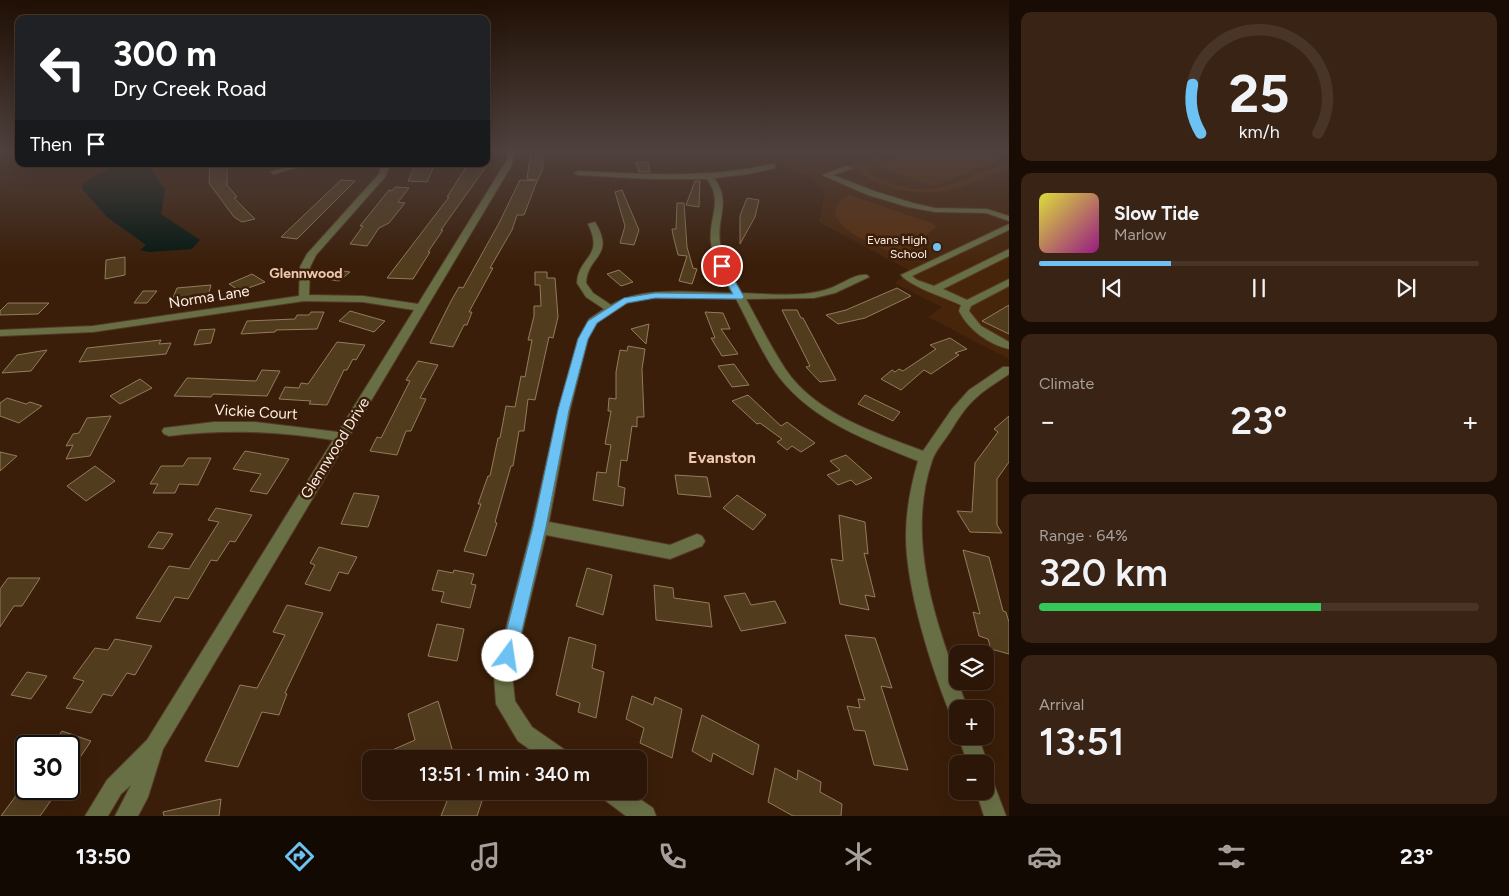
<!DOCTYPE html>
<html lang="en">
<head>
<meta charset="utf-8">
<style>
	:root { --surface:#2c1607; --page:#382315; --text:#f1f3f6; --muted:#a69f9b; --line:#483528; --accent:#6cc2f3 }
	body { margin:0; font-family:Figtree,sans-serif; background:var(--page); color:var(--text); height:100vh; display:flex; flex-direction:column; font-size:19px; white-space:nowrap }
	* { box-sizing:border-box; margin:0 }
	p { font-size:16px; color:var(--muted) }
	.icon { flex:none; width:28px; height:28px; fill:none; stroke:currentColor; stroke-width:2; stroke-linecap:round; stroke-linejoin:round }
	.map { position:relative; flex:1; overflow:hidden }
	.side { display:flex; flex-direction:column; gap:12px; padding:12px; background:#180c04; width:500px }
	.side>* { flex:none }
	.hud { position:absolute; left:15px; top:15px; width:475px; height:152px; border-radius:10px; box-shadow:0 5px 20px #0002,0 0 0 1px var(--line); background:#202124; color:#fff; overflow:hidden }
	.buttons { position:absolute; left:949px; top:645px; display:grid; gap:10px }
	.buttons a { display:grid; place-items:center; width:45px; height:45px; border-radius:10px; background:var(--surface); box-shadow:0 5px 20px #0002,0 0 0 1px var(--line); font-size:25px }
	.speed { position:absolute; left:15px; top:735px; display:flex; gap:10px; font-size:25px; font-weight:700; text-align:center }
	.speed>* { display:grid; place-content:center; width:65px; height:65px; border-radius:50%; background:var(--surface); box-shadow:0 5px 20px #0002,0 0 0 1px var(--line); line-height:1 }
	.speed .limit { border:2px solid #111; border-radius:8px; background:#fff; color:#111 }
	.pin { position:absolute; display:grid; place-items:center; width:42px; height:42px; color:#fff; margin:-21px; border:2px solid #fff; border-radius:50%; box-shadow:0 1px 5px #0007 }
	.me { position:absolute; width:55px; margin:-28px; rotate:14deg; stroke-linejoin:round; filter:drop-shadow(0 0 4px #0008) }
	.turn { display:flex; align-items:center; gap:18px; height:105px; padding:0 15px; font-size:22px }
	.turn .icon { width:65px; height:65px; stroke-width:2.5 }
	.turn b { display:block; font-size:35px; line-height:42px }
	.then { display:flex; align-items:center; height:48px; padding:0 15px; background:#0003; gap:10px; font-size:19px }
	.big { font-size:38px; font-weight:600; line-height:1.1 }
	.side .card { flex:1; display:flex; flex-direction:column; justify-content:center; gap:8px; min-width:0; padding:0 18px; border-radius:10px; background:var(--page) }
	.side .dial { align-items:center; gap:0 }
	.dial svg { height:130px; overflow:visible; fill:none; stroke:var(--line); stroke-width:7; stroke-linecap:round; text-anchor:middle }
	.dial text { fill:var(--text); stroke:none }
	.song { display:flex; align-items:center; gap:15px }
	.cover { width:60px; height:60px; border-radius:8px; background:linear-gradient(135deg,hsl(60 70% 55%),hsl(310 70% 35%)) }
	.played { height:5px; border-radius:2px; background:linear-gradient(90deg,var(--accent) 30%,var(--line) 30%) }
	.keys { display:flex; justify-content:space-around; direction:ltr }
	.heat { display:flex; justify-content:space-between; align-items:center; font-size:28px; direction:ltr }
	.charge { height:8px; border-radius:4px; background:linear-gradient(90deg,#34c759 64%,var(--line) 0) }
	.trip { position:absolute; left:362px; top:750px; width:285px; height:50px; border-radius:10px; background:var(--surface); box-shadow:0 5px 20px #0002,0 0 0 1px var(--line); font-weight:600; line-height:50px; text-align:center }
	.tab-bar { display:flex; height:80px; justify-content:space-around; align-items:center; background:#120903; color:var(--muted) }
	.tab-bar .icon { width:35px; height:35px }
	.tab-bar .current { color:var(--accent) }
	.tab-bar b { font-size:22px; color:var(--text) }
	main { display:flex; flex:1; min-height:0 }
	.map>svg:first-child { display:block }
	.built { fill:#47250b }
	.green { fill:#592e0c }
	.water { fill:#051712 }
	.building { fill:#523c1e; stroke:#937c5c }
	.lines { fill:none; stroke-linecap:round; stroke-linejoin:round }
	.minor-casing { stroke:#553b28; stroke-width:2 }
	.minor { fill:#696f45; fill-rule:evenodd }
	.route { fill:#6cc2f3; stroke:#467e9e }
	.poi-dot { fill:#6cc2f3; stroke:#3a1e09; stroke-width:2 }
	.labels { text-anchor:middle; stroke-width:5; stroke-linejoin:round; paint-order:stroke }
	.far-poi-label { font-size:12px; fill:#feefe5; stroke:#3a1e09; text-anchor:end }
	.far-neighbourhood-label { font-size:14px; font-weight:bold; fill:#edc7af; stroke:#3a1e09 }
	.street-label { font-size:15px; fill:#feefe5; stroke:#3a1e09 }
	.neighbourhood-label { font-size:16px; font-weight:bold; fill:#edc7af; stroke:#3a1e09 }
</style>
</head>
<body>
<main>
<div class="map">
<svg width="1009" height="816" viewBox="0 0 1009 816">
	<rect width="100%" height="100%" fill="#3a1e09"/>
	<!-- built -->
	<path class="built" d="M755 151H1009V359L928 317 942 307 894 283 912 272 819 222 825 192 812 178Z"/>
	<!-- green -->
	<path class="green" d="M890 151H907L873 163 869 167C870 175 877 178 885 181 920 197 944 187 977 174 988 170 999 167 1009 161V168C959 188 938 202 884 185 874 182 863 178 860 168L854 169 847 166Z
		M916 151H976L1002 159 933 186 875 165Z
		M849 195 932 223 936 227 900 256C880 247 806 222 849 195Z"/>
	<!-- water -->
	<path class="water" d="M116 164H147L165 189 161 214 200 240 192 249 149 252 140 250 146 245 107 217 82 189 83 183Z"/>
	<!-- building -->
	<path class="building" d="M531 151H542L543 168 538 180 527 179Z
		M636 162H648L650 172H639Z
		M210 164H227V185L237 197 234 198 255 219 242 222 234 217 209 183Z
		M416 164H435L427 182 408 181Z
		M468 164H488L441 230H443L428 252H430L413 279 387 278 449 197H447Z
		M341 180 355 181 297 239 281 237Z
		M520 180 537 181 524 215H517L512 230 490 268H493L469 312H472L467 325H464L453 347 430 343 451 301 459 287 463 288 499 223Z
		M695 181H700L699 207 686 205Z
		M395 187 409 188 398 202 405 203 389 223 379 228 367 246 350 244 363 226H360L389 190 392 191Z
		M622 190 639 230 634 245 620 243 625 226 615 192Z
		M747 198 759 200 755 217 740 244V216Z
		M677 203H684L687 247 693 268 697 269 692 284 679 281 687 256 678 255 673 235 672 229H676Z
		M125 257V275L105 279 106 260Z
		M336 270 350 272 339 281 327 279Z
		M619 270 633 282 621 286 607 274Z
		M535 272H547V278H555L558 317 553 338 549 337 535 400 528 399 524 431H519L513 466H511L495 522 497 523 486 556 464 551 481 504H478L488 476H490L498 438H500L506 406 515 407 521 376 525 377 532 340H528L534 316V306H541L540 285H535Z
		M252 274 265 282 240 291 229 284Z
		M211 285 208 296 172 300 177 288Z
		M897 288 911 296 865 318 838 324 826 315 846 310Z
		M143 291H157L147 303H134Z
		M8 303H49L38 314 0 315V311Z
		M1009 305V334L982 321Z
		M782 310H797L801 318H803L836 380 820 382 806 367 810 366Z
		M350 311 385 321 374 332 339 321Z
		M311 312H324L317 329 276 330 275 332 241 334 247 321 295 319 297 315H309Z
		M705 312 723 313 730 329H721L738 354 722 356 711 338H715Z
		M649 324 646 344 631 329Z
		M215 329 211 343 194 345 199 330Z
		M950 338 967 349 955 353 959 355 931 374 924 370 901 390 881 379 892 370 895 372 899 369 903 371 936 349 930 345Z
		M161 340 159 344 171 343 166 354 79 362 87 348Z
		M337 342 365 345 356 360 353 359 347 370H344L327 405 309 404 311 401 279 399 285 387 299 388 301 383 308 384Z
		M628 346 645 349 642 369 644 417H637V427L632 426 627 461 621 460 618 486 625 488 623 506 593 500 597 472 606 473 611 445 605 444 611 411H608L609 398 616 399V372L620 350 627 351Z
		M47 350 31 371 2 373 17 355Z
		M418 361 438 365 420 398 426 399 411 431H406L397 455 370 451 377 437 381 438 410 381 406 380Z
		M734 364 749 385 732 387 718 366Z
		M262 370 280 371 267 396 213 394 211 397 174 396 187 378 256 381Z
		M140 379 152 388 120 404 110 396Z
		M748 395 781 426 787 422 815 443 801 452 792 446 787 450 777 442 782 439 760 423 757 424 732 401Z
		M865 395 900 412 893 421 858 404Z
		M7 398 26 404 30 402 42 406 19 423 0 416V403Z
		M111 416 90 456 66 459 73 445 66 446 73 434 79 433 87 418Z
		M1009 416V462L997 479V525L1002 533 970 532 957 511 972 512 975 463 998 432 994 429Z
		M245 451 289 459 267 494 250 491 261 474 233 469Z
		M0 452 17 456 0 471Z
		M846 455 872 478 856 485 851 480 838 485 827 475 840 470 830 461Z
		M188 458H211L198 485 179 484 175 493H153L158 484H150L161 466H183Z
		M95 466 115 481 86 501 67 486Z
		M675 475 707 477 711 497 678 494Z
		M354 493 379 496 368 527 341 524Z
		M737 495 766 515 753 530 723 508Z
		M216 508 252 515 235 542 230 541 217 561 211 560 188 599 175 597 160 622 136 618 169 566 189 569 219 522 208 520Z
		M839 515 865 522 868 554 864 553 875 597 865 595 869 610 840 604 831 559 843 561Z
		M158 532 173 534 163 549 148 547Z
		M319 547 357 557 348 574 339 572 330 591 305 584 315 565 310 563Z
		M963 550 989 557 1003 611 1006 612 1009 622V654L991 649 988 639 979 636 973 612 980 614Z
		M587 568 612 575 603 615 576 606Z
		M438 570 453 573 454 570 474 574 471 584 476 585 470 608 441 602 444 592 432 590Z
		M8 578H40L22 606H14L0 627V589Z
		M654 585 673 588 674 598 709 603 712 627 656 620Z
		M745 593 751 605 775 601 786 623 741 631 724 596Z
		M287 605 323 613 285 693 287 694 279 715 262 712 238 767 205 761 240 685 257 688 285 635 273 632Z
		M437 624 464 629 457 661 428 656Z
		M845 635 875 638 892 688 881 686 908 770 874 765 865 731 854 730 847 706 860 708 858 699 865 700Z
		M569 637 596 645 592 668 604 672 596 718 578 712 580 703 556 695Z
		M115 639 152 646 135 675 127 673 112 696 103 694 91 713 66 708 84 681 73 678 95 648 108 650Z
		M27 672 47 676 31 699 11 695Z
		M632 696 653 705 655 697 682 709 672 758 640 743 644 728 626 719Z
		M438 701 455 759H372L415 740 408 714Z
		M702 715 759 745 753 775 713 753 711 762 692 751Z
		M62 731 91 741 69 774V746H52Z
		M775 768 797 780 798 770 821 782 820 792 842 804 841 816H793L768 802Z
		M21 789H59L40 816H1Z
		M451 791H477L484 795 477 816H441Z
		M221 799 219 816H164L163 812Z"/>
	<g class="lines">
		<!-- minor casing -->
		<g class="minor-casing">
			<path id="minor" d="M508 151H514L513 160 510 168 163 749 148 797 138 816H115L131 785 121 794 108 816H85L107 780 147 740 333 440C278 431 225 429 169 436L164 434 162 431 164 428 214 422H255L338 432 414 310 363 302 304 301 93 332 0 336V330L93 326 299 296 300 267 307 254 379 174 381 168V164H388L389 168 385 177 316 255 310 267 309 295 363 296 418 304 502 168 507 160Z
				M298 164H309L274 174 270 172Z
				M772 164H775V168L748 174 714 178C732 202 716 217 720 243 722 262 733 277 742 293 770 294 805 298 831 288 842 284 856 273 867 275L869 277 835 293 814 298 746 299C759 323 771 347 786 370 816 414 876 433 923 451L952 409 969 390 1003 367H1009V374C999 381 987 388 978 396 966 406 958 419 950 432 944 441 935 451 932 461 904 543 939 632 968 709H958V718L951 716C931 667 906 588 906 536 906 510 911 485 918 461 868 441 813 421 779 377 763 356 749 323 736 299L655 298 627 303 597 323 588 339 570 410 549 522 670 545 697 534 702 536 705 541 702 546 670 559 546 535 512 674 515 701 532 727 568 752 571 759H543L518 741 496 704 494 674 532 527 558 410 578 339 589 319 604 309 586 297 577 283C578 256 605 258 588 224L595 222C616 257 587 255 586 283L593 293 611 305C642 285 696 293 732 293 723 277 713 261 711 243 708 217 724 202 707 179H651L578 175 574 173 578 171C644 174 708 179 772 164Z
				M846 166 853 168 833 175 874 191 913 203 935 208 987 209 1009 216V221L986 213 935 212 908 207 868 195 822 175Z
				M1009 224V230L912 276 917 280 934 286 1009 249V256L943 289 967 300 1009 279V286L971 306 969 311 981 326 1009 342V349C988 344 969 330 959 311L961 305C946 298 911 287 901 275Z
				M958 736H978L988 764 985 771V764H968Z
				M985 776 992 779 1006 816H984L976 791H985Z
				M599 791H628L653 808 656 816H626L602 798Z"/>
		</g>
		<!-- minor -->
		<use href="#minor" class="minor"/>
	</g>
	<!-- sky -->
	<linearGradient id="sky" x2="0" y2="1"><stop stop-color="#201005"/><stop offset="0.57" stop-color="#4f413e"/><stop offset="1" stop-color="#4f413e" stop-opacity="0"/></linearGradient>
	<rect width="1009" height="265" fill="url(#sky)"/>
	<!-- route -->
	<path class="route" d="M722 263 726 266 744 297 742 299 655 298 627 303 597 323 588 339 569 410 546 527 516 656 514 661 508 664 502 661 500 656 533 527 558 410 578 339 588 321 624 298 655 293 733 294 718 266Z"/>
	<!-- markers -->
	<circle class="poi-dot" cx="937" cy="247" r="5"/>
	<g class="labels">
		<!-- far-poi labels -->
		<g class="far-poi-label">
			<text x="927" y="244">Evans High<tspan x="927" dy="14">School</tspan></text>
		</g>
		<!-- far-neighbourhood labels -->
		<g class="far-neighbourhood-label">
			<text x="306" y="278">Glennwood</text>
		</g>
		<!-- street labels -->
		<g class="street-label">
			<text transform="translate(209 297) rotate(-9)" y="5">Norma Lane</text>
			<text transform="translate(256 412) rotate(3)" y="5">Vickie Court</text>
			<text transform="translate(335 448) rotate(-58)" y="5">Glennwood Drive</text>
		</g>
		<!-- neighbourhood labels -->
		<g class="neighbourhood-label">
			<text x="722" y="463">Evanston</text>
		</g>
	</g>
</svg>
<div class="buttons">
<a><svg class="icon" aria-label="layers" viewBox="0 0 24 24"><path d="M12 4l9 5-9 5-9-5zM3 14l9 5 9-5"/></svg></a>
<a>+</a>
<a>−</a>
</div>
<div class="speed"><div class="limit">30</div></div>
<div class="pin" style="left:722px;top:266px;background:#d93025"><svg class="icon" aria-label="arrive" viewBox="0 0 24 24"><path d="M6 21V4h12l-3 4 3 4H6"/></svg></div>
<svg class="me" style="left:508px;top:656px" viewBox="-20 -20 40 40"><circle r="19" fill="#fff"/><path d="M0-13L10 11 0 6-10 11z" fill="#6cc2f3"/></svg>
<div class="trip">13:51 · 1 min · 340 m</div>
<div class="hud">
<div class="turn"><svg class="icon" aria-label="left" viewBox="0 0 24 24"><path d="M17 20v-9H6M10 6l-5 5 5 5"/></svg><div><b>300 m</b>Dry Creek Road</div></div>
<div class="then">Then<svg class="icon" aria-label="arrive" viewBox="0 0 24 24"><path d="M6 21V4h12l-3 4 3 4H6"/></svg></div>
</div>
</div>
<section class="side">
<div class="card dial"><svg viewBox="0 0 100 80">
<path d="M14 69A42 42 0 1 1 86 69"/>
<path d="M14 69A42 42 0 0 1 9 39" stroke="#6cc2f3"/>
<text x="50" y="56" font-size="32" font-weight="700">25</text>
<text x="50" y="72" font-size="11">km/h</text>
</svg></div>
<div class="card">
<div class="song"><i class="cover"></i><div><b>Slow Tide</b><p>Marlow</p></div></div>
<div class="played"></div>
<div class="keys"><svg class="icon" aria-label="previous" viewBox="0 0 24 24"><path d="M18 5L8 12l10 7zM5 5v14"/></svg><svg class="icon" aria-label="pause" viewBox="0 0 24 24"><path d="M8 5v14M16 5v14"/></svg><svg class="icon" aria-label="next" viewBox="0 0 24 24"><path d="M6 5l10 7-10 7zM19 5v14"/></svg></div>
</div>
<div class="card"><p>Climate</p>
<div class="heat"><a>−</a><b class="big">23°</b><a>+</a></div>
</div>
<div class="card"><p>Range · 64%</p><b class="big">320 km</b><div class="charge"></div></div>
<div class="card"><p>Arrival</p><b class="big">13:51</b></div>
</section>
</main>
<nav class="tab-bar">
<b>13:50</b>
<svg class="icon current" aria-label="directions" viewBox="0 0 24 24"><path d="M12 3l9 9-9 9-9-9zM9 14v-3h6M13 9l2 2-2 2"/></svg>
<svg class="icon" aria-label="music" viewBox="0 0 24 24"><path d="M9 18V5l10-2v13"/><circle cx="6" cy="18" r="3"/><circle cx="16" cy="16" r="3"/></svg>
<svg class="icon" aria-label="phone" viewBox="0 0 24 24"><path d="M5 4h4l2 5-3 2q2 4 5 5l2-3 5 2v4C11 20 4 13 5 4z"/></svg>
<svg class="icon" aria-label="climate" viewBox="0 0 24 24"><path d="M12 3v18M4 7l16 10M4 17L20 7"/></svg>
<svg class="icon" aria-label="car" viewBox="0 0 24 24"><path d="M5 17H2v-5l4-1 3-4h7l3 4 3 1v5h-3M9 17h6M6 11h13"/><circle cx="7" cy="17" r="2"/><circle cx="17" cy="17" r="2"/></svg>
<svg class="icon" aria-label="filters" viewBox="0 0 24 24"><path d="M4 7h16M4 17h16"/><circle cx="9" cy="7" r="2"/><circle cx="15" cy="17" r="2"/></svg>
<b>23°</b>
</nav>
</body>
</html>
